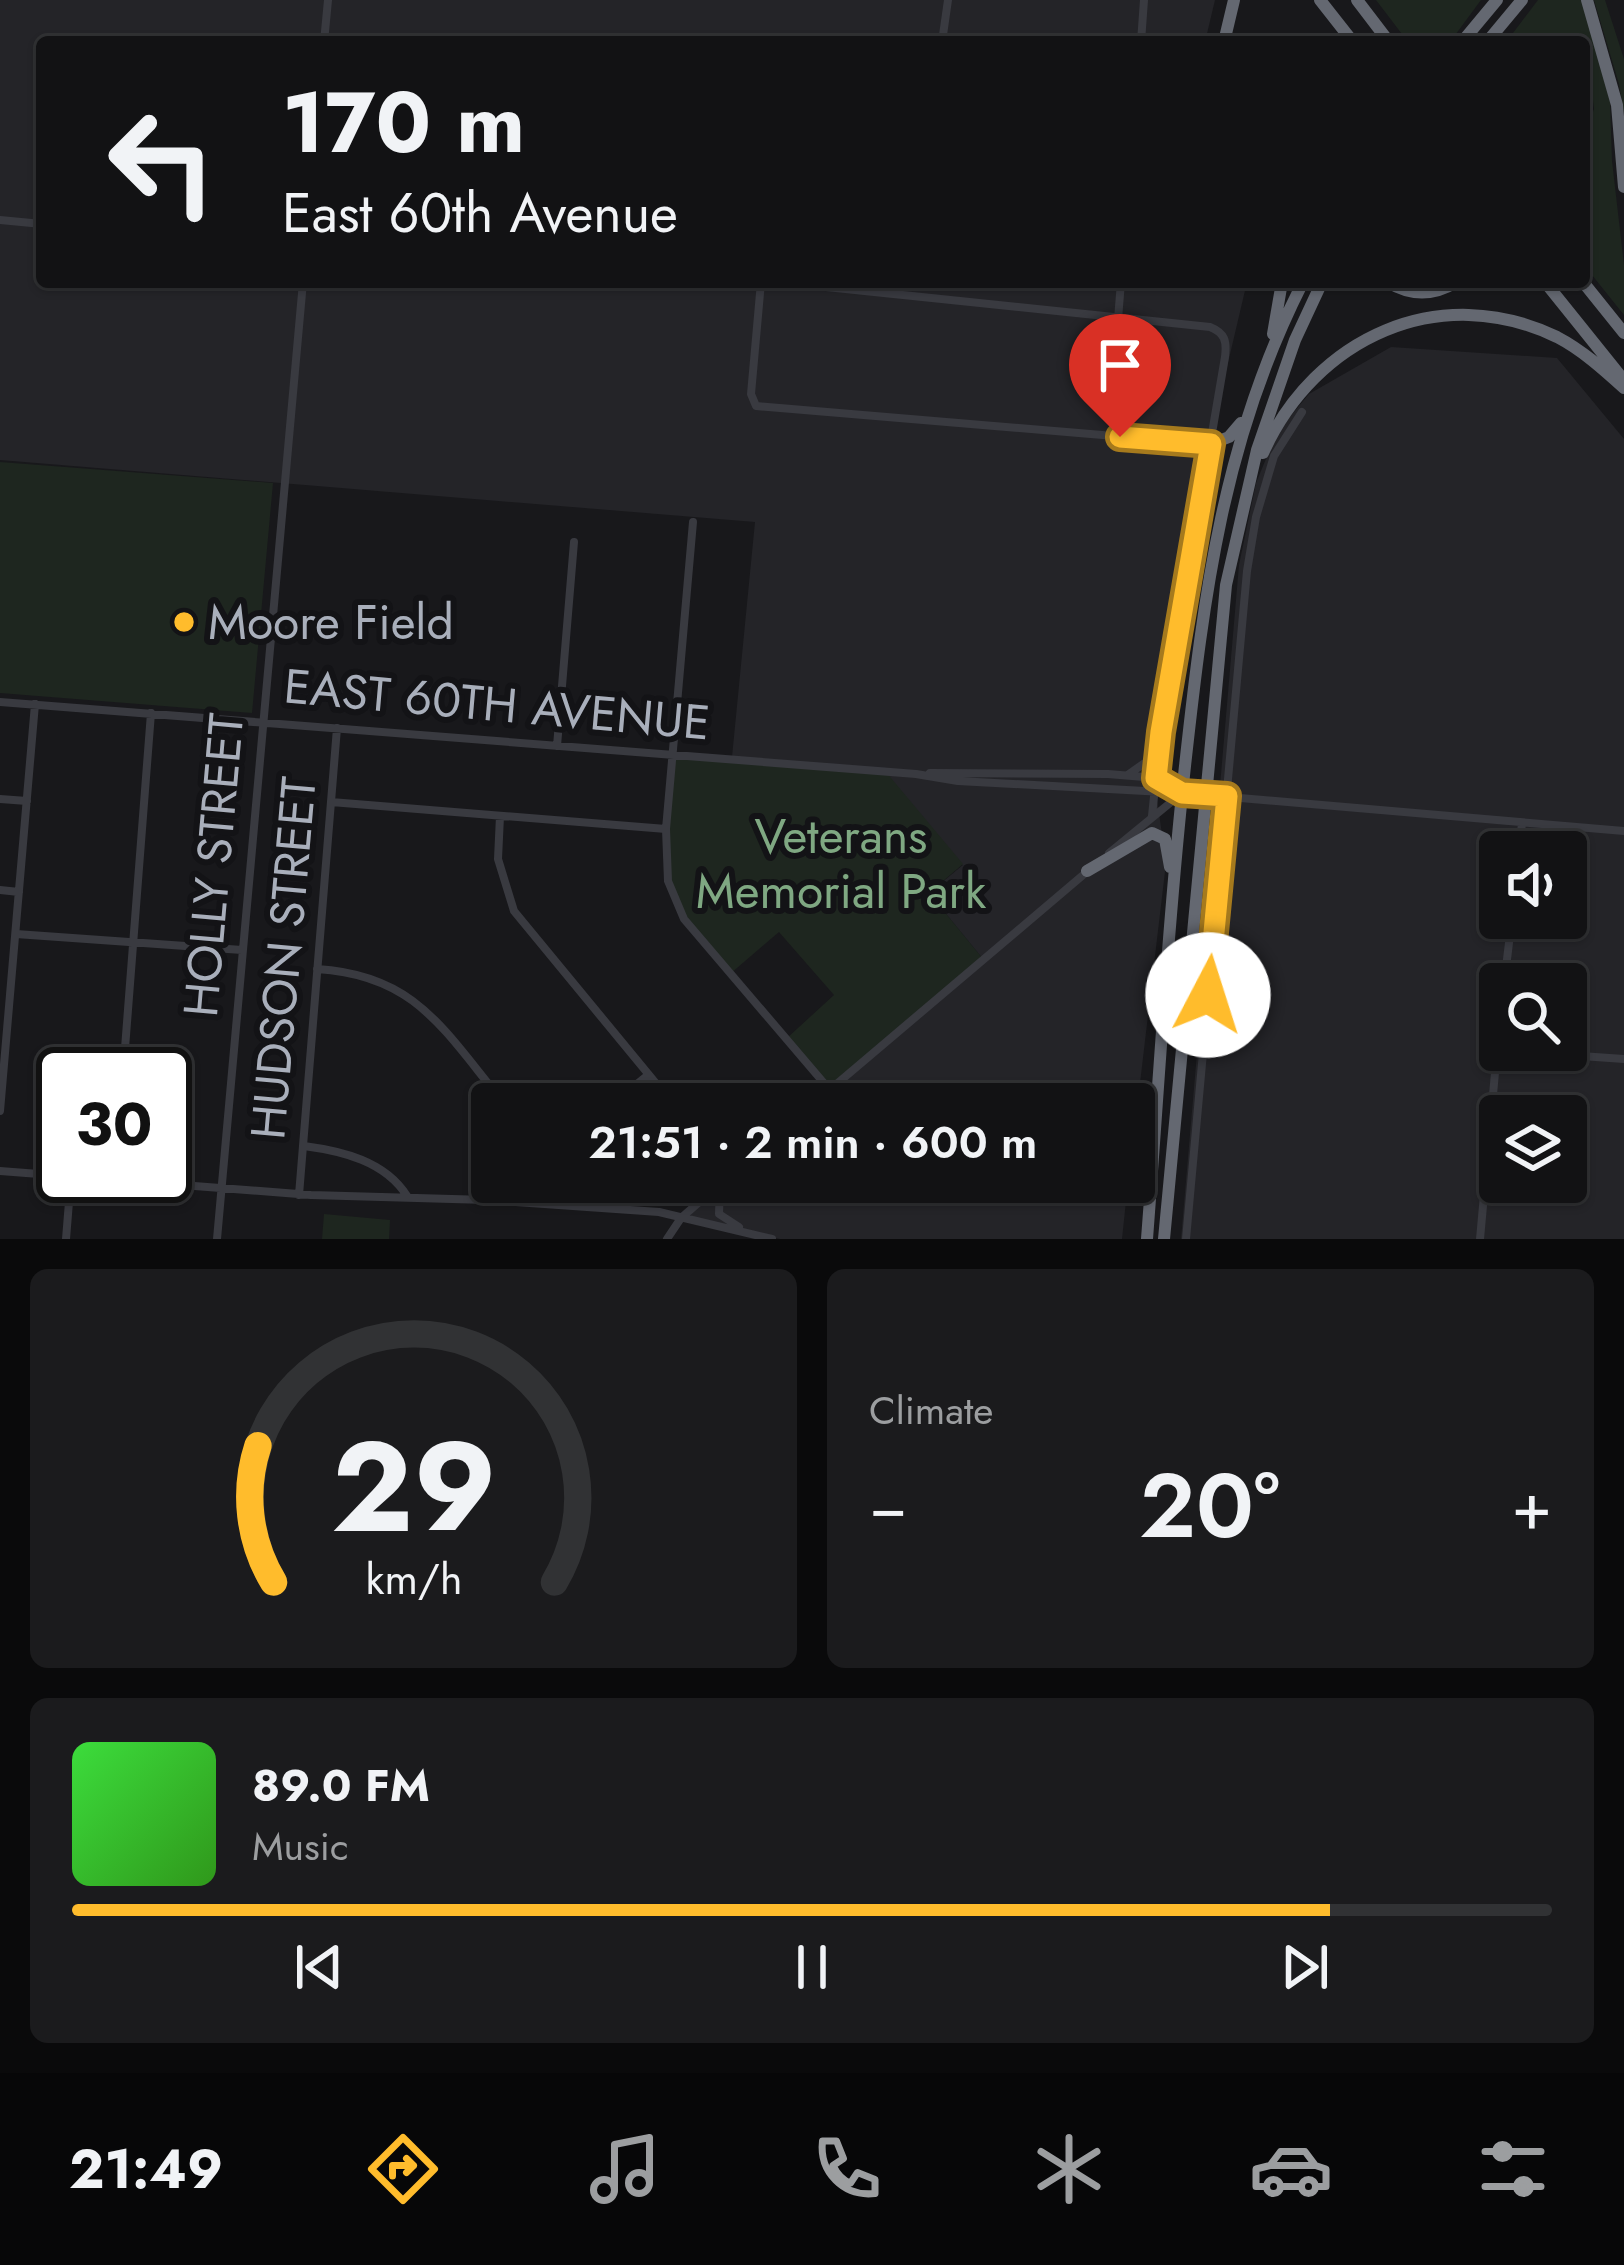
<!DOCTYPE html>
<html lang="en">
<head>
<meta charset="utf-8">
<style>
	:root { --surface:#121214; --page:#1b1b1d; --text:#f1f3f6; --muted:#9c9ea0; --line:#313234; --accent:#ffbc2c }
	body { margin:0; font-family:Jost,sans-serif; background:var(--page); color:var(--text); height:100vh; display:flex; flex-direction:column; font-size:45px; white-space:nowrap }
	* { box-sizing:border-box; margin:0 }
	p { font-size:39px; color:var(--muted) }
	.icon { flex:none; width:66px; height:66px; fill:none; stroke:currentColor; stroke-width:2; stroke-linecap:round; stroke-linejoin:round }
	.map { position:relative; height:1239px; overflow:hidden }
	.drawer { display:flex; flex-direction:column; gap:30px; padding:30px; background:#0a0a0b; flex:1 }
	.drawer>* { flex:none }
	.hud { position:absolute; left:36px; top:36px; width:1554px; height:252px; border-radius:12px; box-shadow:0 3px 9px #0004,0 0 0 3px var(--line); background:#121214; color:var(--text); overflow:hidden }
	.controls { position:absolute; left:1479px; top:831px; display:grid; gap:24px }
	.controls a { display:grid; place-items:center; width:108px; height:108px; border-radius:12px; background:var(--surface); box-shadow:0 3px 9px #0004,0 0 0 3px var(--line); font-size:60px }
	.speed { position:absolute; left:36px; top:1047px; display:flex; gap:24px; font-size:60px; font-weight:700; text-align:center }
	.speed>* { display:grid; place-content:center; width:156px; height:156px; border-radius:50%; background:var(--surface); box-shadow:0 3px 9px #0004,0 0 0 3px var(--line); line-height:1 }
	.speed .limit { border:6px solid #111; border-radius:18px; background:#fff; color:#111 }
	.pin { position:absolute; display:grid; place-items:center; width:102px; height:102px; color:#fff; margin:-123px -51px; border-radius:50% 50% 50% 0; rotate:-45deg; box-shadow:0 0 12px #0007 }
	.pin .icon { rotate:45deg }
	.me { position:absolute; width:132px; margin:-66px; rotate:5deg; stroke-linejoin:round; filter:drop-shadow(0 0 9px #0008) }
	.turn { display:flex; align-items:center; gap:42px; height:252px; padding:0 48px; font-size:54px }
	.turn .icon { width:156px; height:156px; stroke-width:2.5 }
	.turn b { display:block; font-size:84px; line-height:102px }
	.big { font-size:90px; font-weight:600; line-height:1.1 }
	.drawer .tile { flex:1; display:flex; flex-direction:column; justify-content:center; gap:18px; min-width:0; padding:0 42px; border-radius:18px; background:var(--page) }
	.drawer .dial { align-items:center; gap:0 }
	.dial svg { height:312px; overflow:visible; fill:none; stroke:var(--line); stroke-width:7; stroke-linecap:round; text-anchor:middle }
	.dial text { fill:var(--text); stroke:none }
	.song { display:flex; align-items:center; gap:36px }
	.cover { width:144px; height:144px; border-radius:18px; background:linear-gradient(135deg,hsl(120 70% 55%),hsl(110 70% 35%)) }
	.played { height:12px; border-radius:6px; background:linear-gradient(90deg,var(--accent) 85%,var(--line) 85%) }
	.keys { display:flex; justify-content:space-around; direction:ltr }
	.heat { display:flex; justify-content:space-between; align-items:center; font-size:66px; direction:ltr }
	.drawer .tiles { flex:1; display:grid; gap:30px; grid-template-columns:1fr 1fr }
	.tile:last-child { grid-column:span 2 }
	.trip { position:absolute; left:471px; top:1083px; width:684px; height:120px; border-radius:12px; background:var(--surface); box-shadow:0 3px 9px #0004,0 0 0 3px var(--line); font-weight:600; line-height:120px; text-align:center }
	.tab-bar { display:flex; height:192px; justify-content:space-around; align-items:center; background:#070708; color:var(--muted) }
	.tab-bar .icon { width:84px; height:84px }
	.tab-bar .current { color:var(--accent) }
	.tab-bar b { font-size:54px; color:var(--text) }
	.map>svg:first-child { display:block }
	.built { fill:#242428; fill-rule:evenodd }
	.green { fill:#1e261f }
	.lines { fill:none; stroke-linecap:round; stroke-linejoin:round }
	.minor { stroke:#393a40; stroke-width:8 }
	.highway { stroke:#646871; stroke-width:12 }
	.route-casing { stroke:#a67a1d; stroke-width:30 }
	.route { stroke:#ffbc2c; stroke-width:21 }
	.poi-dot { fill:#ffbc2c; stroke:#131316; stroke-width:4.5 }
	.labels { text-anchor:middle; stroke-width:12; stroke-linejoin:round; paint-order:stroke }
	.poi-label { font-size:48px; fill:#a9afbb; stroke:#131316; text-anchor:start }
	.street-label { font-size:48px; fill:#a9afbb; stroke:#131316 }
	.park-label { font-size:48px; fill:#7fa882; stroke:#131316 }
</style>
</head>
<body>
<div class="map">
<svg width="1624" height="1239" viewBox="0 0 1624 1239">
	<rect width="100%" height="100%" fill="#18181b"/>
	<!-- built -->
	<path class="built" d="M0 0H1215L1205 42H42V282H1247L1169 614 1150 749 1166 863 1134 1134V1104H814L983 959 929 893 963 865 732 757 755 522 0 460Z
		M1391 347 1557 358 1624 439V1239H1181L1239 565 1256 483 1277 432 1309 394ZM1500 852H1566V918H1500ZM1500 984H1566V1050H1500ZM1500 1116H1566V1182H1500Z
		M722 1182H1128L1122 1239H780L681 1218Z"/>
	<!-- green -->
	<path class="green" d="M1376 0H1481L1450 42H1408Z
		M1538 0H1582L1610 101 1612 161 1624 265V315L1584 265V137L1594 109 1591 83 1584 68V42H1555L1513 33Z
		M1594 0H1605L1624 59V114L1619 84Z
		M0 462 273 483 252 713 0 693Z
		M672 755 886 772 963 864 929 893 983 959 829 1089 786 1039 834 995 779 932 730 974 684 919 665 860Z
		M324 1214 390 1220 389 1239H322Z"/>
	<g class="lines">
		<!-- minor -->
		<path class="minor" d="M324 42 328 0
			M942 42 948 0
			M1141 42 1144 0
			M0 220 42 224
			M761 282 751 394 756 406 1210 444
			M778 282 1210 327C1225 333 1227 341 1225 357L1160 738 1152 816
			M1118 319 1121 282
			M693 522 666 829 668 881 684 919 829 1089
			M0 702 916 774 958 781 1182 793 1624 831
			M557 746 574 542
			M930 773 1108 774 1156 778 1181 792
			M1129 774 1146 762 1158 741
			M0 799 27 801
			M331 802 666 829
			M500 816 498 859 514 911 673 1104
			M1519 852 1522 823
			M1109 853 1181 794
			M0 890 19 892
			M16 934 242 950
			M317 969C418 975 445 1033 505 1104
			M1504 984 1512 918
			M1496 1050 1624 1059
			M123 1074 151 713
			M612 1104 648 1075
			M813 1104 1089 870
			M0 1111 35 704
			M304 1146C342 1151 385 1161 407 1196
			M0 1171 311 1195 487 1200 659 1212 772 1239
			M720 1184 719 1214 739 1227
			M299 1195 337 728
			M66 1239 71 1177
			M217 1239 303 282
			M667 1239 681 1218 721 1183
			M1186 1239 1247 571 1256 517 1274 456 1302 412
			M1480 1239 1500 1017"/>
		<!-- highway -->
		<path class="highway" d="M1320 0 1353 42
			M1357 0 1389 42
			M1587 0 1617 105 1624 187
			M1224 42 1234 0
			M1462 42 1497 0
			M1487 42 1522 0
			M1517 42H1538
			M1584 85V118
			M1388 282C1411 296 1433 296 1456 282
			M1545 282 1623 379
			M1583 282 1624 333
			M1273 334 1282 282
			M1211 444 1229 437 1241 423
			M1263 453C1315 338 1439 280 1557 337 1582 350 1603 369 1624 388
			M1087 871 1152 833 1165 839 1170 867
			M1147 1239C1159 1081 1168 923 1185 766 1204 594 1223 439 1303 282
			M1164 1239 1226 585 1257 450 1295 340 1322 282"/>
	</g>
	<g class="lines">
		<!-- route casing -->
		<g class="route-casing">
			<path id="route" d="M1120 437 1211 444 1161 732 1156 778 1182 793 1227 796 1208 995"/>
		</g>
		<!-- route -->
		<use href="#route" class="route"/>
	</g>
	<!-- markers -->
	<circle class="poi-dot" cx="184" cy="622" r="12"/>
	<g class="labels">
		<!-- poi labels -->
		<g class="poi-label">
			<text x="208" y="639">Moore Field</text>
		</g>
		<!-- street labels -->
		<g class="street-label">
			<text transform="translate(497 704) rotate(5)" y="17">EAST 60TH AVENUE</text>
			<text transform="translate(213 865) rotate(-85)" y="17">HOLLY STREET</text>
			<text transform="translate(283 958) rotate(-85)" y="17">HUDSON STREET</text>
		</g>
		<!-- park labels -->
		<g class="park-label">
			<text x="841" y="853">Veterans<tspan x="841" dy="55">Memorial Park</tspan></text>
		</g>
	</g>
</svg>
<div class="controls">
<a><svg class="icon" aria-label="sound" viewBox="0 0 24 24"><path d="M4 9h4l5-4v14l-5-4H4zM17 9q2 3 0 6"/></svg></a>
<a><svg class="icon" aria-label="search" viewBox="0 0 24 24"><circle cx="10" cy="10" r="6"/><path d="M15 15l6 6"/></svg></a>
<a><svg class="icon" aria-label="layers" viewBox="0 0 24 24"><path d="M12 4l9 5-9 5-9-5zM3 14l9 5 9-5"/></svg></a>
</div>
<div class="speed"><div class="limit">30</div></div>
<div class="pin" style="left:1120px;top:437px;background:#d93025"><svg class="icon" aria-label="arrive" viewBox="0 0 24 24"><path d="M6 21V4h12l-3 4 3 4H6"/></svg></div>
<svg class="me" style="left:1208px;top:995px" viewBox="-20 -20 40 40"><circle r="19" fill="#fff"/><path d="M0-13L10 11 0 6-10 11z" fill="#ffbc2c"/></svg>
<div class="trip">21:51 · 2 min · 600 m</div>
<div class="hud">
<div class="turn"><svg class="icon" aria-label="left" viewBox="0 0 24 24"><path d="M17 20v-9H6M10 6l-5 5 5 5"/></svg><div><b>170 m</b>East 60th Avenue</div></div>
</div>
</div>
<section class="drawer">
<div class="tiles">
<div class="tile dial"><svg viewBox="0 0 100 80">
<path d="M14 69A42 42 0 1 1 86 69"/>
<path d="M14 69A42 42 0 0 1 10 34" stroke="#ffbc2c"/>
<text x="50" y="56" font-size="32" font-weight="700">29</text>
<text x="50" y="72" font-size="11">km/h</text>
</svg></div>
<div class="tile"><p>Climate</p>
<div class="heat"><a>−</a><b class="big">20°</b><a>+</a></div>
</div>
<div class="tile">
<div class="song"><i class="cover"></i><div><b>89.0 FM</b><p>Music</p></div></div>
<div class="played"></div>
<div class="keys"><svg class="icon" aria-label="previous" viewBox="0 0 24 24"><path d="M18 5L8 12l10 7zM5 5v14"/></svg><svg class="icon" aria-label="pause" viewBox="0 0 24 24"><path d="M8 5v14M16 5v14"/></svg><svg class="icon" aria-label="next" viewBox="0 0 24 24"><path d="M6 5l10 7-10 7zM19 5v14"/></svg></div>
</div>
</div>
</section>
<nav class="tab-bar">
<b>21:49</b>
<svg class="icon current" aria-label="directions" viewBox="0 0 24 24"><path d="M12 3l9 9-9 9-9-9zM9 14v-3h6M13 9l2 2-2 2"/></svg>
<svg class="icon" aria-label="music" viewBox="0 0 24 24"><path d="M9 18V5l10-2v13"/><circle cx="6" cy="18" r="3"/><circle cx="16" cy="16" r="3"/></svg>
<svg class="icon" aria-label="phone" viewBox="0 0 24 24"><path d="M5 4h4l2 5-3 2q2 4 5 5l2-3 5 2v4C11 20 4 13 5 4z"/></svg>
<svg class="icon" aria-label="climate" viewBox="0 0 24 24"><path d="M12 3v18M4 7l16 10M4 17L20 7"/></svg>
<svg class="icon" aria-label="car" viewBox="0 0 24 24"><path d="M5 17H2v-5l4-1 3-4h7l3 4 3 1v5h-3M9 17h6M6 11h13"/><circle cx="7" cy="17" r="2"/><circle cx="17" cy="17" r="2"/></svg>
<svg class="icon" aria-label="filters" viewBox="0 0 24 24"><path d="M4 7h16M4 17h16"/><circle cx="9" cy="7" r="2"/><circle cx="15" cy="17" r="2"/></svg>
</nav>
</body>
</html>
